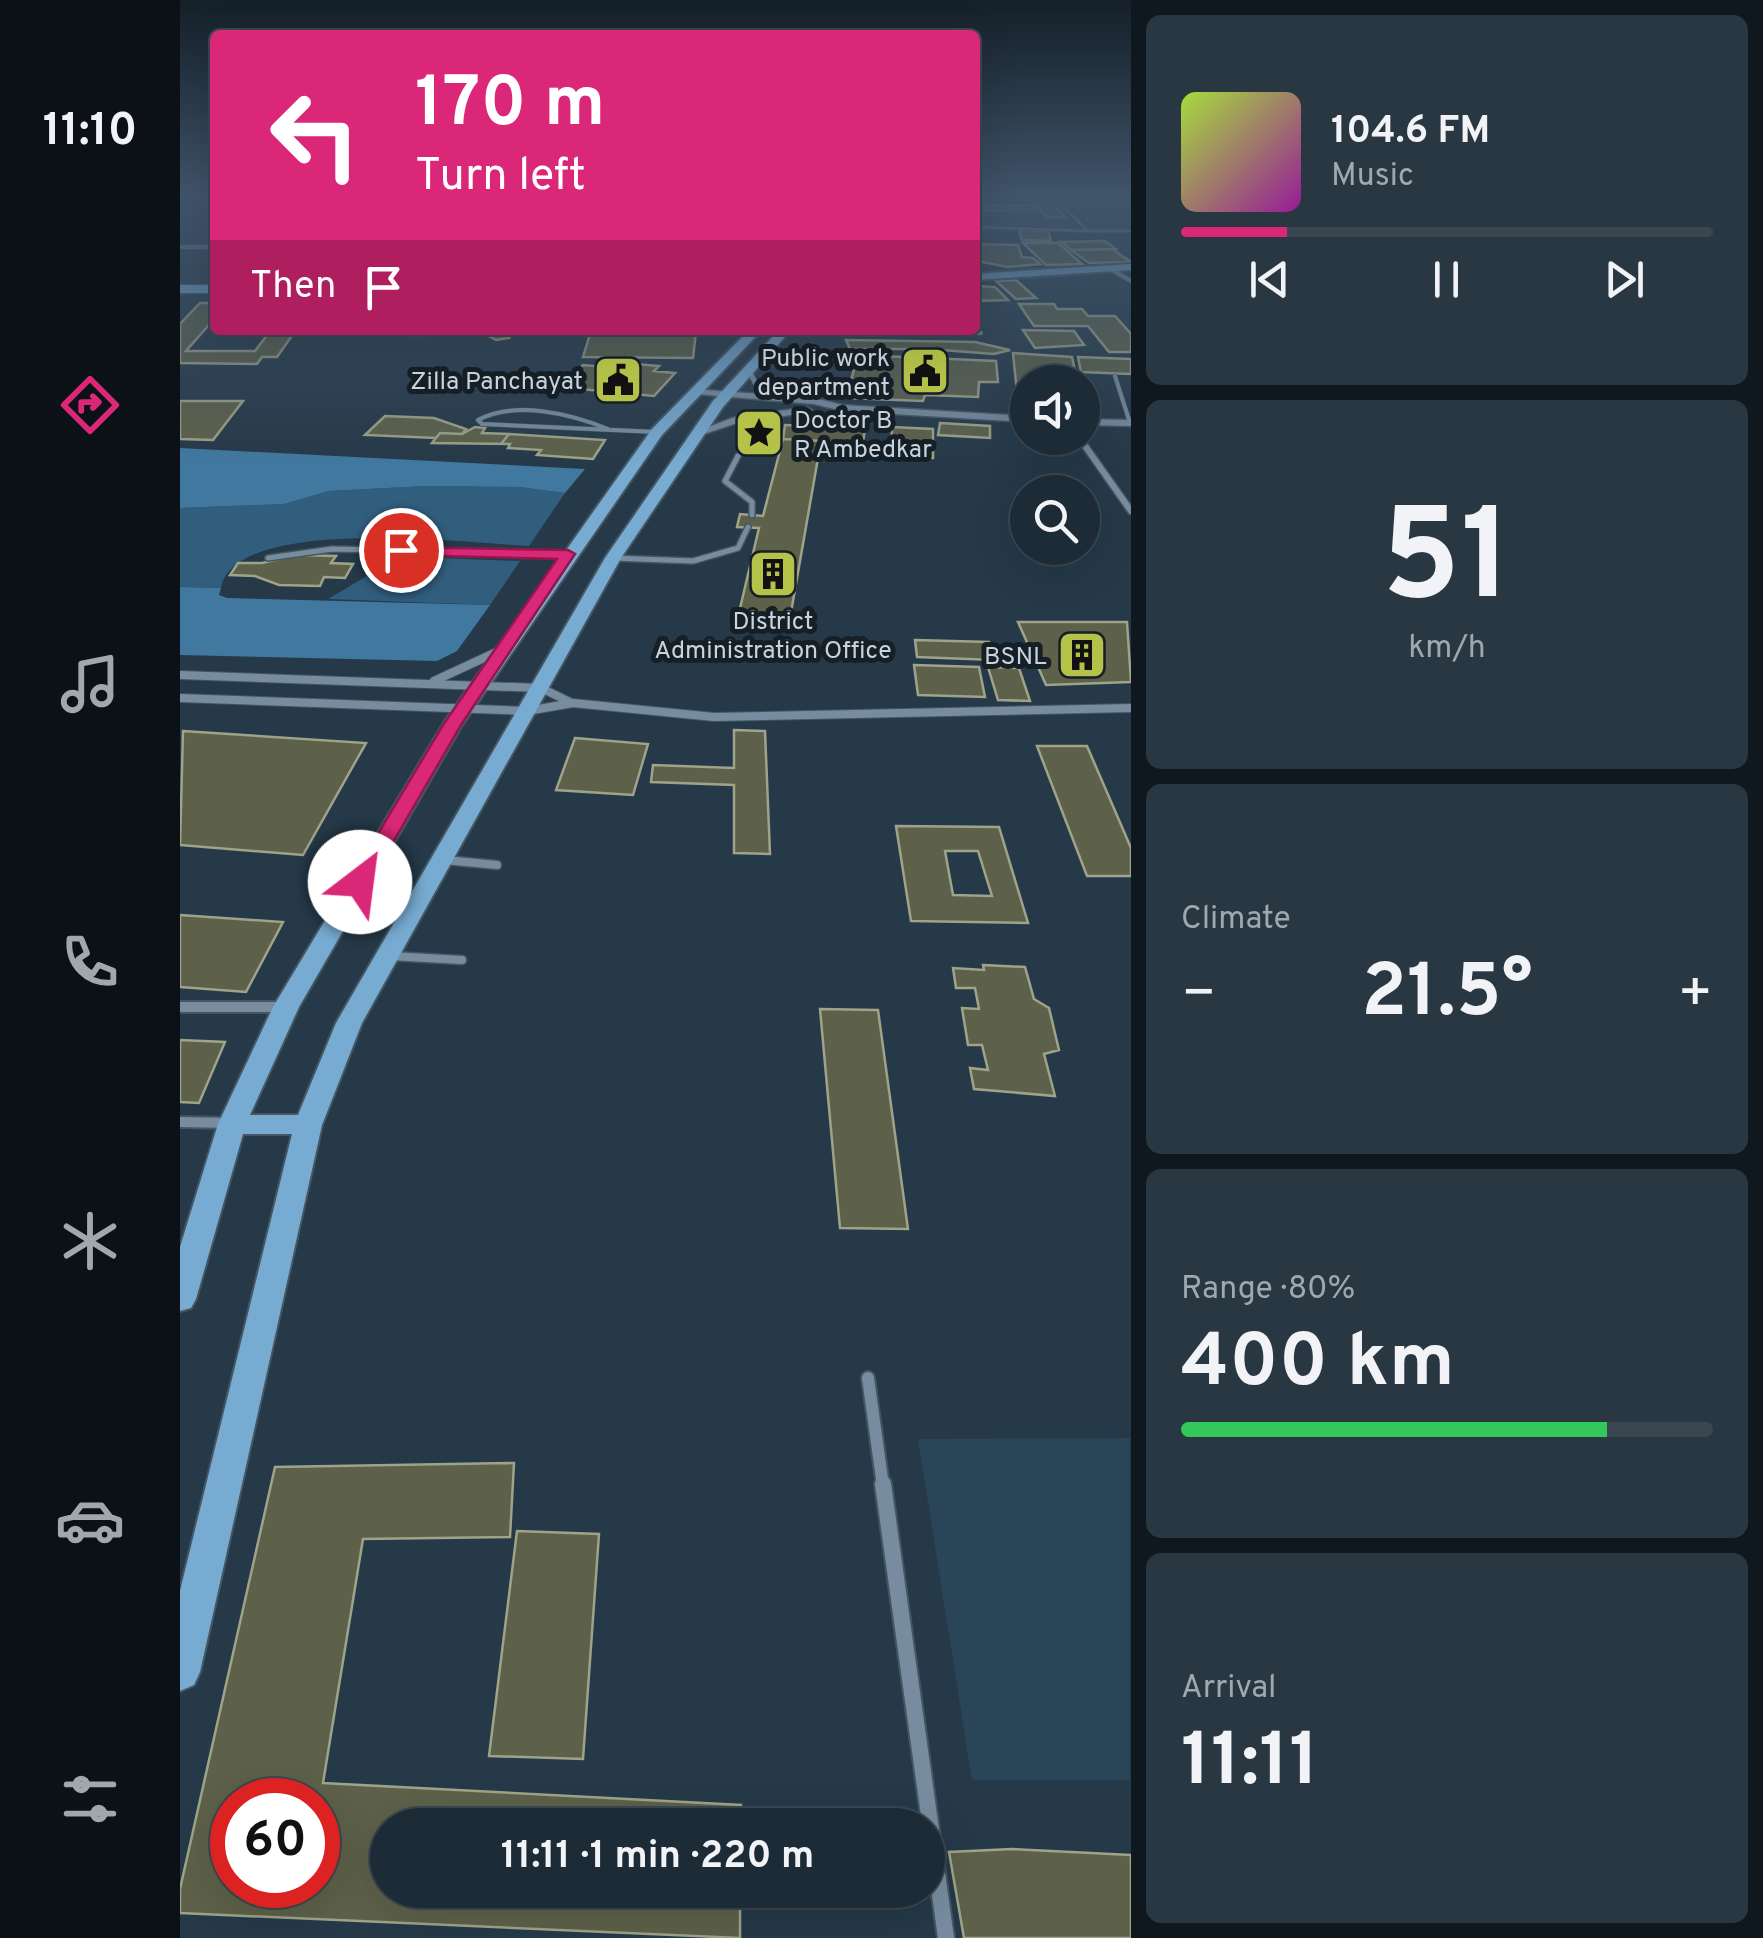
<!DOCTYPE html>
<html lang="en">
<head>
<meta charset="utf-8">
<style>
	:root { --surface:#1c2b36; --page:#293742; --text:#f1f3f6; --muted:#a0a7ad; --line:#3a4751; --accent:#db2777 }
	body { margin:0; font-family:Overpass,sans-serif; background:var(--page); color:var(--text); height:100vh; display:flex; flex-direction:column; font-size:38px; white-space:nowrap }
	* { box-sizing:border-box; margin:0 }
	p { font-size:32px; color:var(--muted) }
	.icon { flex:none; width:55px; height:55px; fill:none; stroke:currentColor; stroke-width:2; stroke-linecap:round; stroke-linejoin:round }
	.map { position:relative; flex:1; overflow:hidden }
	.details { display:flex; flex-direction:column; gap:15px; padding:15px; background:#0f181e; width:632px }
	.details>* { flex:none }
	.banner { position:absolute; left:30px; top:30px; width:770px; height:305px; border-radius:10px; box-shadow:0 10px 40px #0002,0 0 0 2px var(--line); background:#db2777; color:#fff; overflow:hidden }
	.tools { position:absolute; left:830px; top:365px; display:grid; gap:20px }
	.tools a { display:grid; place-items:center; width:90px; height:90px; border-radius:50%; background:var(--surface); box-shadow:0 10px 40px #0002,0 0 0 2px var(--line); font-size:50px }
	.speed { position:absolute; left:30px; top:1778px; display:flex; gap:20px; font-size:50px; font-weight:700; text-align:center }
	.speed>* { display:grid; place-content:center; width:130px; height:130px; border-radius:50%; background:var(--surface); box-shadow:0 10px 40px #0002,0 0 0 2px var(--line); line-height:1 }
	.speed .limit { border:15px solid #d22; background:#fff; color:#111 }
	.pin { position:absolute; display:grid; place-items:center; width:85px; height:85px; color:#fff; margin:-42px; border:5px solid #fff; border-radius:50%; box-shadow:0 2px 10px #0007 }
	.me { position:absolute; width:110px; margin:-55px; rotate:30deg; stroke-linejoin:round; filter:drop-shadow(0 0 8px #0008) }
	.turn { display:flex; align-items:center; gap:35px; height:210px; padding:0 40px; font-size:45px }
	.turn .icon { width:130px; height:130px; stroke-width:2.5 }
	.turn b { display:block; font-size:70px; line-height:85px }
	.then { display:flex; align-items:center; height:95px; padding:0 40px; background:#0003; gap:20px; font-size:38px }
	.big { font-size:75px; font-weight:700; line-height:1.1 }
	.details .tile { flex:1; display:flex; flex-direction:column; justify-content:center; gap:15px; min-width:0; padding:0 35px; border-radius:15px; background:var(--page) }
	.details .dial { align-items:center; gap:0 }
	.dial b { font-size:130px; line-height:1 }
	.song { display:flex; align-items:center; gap:30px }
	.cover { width:120px; height:120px; border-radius:15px; background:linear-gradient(135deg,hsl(80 70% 55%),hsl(300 70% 35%)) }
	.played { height:10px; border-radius:5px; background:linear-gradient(90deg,var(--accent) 20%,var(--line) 20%) }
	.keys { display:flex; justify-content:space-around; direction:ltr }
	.heat { display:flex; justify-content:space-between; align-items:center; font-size:55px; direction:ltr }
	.charge { height:15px; border-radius:8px; background:linear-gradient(90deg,#34c759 80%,var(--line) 0) }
	.trip { position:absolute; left:190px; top:1808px; width:575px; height:100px; border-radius:50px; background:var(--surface); box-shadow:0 10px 40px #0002,0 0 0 2px var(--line); font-weight:700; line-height:100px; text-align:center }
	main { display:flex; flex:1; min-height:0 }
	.dock { display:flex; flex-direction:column; width:180px; justify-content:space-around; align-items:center; background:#0b1116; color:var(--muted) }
	.dock .icon { width:70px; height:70px }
	.dock .active { color:var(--accent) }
	.dock b { font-size:45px; color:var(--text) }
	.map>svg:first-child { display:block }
	.built { fill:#2b4558 }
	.green { fill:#325e7e }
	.forest { fill:#41789f }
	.building { fill:#5d6149; stroke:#9ea389; stroke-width:2.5; fill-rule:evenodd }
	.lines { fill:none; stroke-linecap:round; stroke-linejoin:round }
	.service-far3-casing { stroke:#455662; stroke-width:4 }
	.service-far2-casing { stroke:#455662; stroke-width:5 }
	.service-far1-casing { stroke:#455662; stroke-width:8 }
	.service-casing { stroke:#455662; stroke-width:11 }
	.minor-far6-casing { stroke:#455662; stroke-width:5 }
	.minor-far5-casing { stroke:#455662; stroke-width:6 }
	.minor-far4-casing { stroke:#455662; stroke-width:9 }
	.minor-far3-casing { stroke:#455662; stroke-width:10 }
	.minor-far2-casing { stroke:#455662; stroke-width:14 }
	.minor-far1-casing { stroke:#455662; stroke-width:16 }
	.minor-casing { stroke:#455662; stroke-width:20 }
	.tertiary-casing { stroke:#455662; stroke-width:3 }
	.primary-casing { stroke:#455662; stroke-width:4 }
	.trunk-casing { stroke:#455662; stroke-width:3 }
	.service-far3 { stroke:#778d9f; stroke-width:2.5 }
	.service-far2 { stroke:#778d9f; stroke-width:4 }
	.service-far1 { stroke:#778d9f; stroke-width:5 }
	.service { stroke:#778d9f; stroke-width:8 }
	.minor-far6 { stroke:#778d9f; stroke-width:4 }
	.minor-far5 { stroke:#778d9f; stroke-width:5 }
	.minor-far4 { stroke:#778d9f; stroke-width:6 }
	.minor-far3 { stroke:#778d9f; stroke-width:8 }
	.minor-far2 { stroke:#778d9f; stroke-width:10 }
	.minor-far1 { stroke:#778d9f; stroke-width:12 }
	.minor { stroke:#778d9f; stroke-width:16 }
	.tertiary { fill:#778d9f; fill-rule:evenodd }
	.primary { fill:#77abd2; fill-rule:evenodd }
	.trunk { fill:#77b5e3; fill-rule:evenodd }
	.route { fill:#db2777; stroke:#8e194d; stroke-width:2.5 }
	.labels { text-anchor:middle; stroke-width:10; stroke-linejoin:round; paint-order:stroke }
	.far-poi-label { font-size:25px; fill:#c8d4dd; stroke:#161f26; text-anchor:end }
</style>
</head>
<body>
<main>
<nav class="dock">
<b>11:10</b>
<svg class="icon active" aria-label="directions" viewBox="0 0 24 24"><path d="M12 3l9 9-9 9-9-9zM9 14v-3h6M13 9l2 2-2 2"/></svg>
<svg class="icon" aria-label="music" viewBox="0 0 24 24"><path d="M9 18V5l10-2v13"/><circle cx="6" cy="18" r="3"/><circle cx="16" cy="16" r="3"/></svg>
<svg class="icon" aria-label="phone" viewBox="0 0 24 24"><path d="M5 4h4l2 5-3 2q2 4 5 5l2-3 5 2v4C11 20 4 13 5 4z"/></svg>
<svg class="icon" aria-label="climate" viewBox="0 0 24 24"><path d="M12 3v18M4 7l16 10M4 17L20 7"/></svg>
<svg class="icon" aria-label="car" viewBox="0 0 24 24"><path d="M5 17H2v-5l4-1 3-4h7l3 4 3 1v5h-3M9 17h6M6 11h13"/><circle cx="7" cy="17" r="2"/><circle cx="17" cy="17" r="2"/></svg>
<svg class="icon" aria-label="filters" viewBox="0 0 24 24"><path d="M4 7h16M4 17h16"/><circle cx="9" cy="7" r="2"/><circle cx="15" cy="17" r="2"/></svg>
</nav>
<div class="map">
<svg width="951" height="1938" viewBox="0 0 951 1938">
	<rect width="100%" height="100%" fill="#253948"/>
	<!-- built -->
	<path class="built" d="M814 194H874L901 229 795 226V204Z
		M884 195 950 197V230L915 231 887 205Z
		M950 1438V1780H792L738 1439Z"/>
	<!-- green -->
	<path class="green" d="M246 486 340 487 385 493 349 546C293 543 54 514 41 588L0 587V508L104 504 149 491Z
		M232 557 340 561 310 605 148 599 209 563Z"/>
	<!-- forest -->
	<path class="forest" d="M0 448 405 469 385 493 340 487 246 486 149 491 104 504 0 508Z
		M0 587 41 588 39 595 47 598 310 605 277 651 257 661 0 655Z"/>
	<!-- building -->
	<path class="building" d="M847 196H865L885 217H867Z
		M800 205H853L856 210H795Z
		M839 230 868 231 871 241 842 240Z
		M925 241 936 249 891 250 881 242Z
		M843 243H878L902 264 866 265Z
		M795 244 838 245 842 257 853 258 860 264 828 267 797 261Z
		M932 249 951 262 909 263 891 250Z
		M836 280 856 298 836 299 816 281Z
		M795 286 815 287 828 300 795 301Z
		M20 303H35V318L6 351H75L91 330H116L97 357H82L77 364 0 363V324Z
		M839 304H874L877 309H902L908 316H935L951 334V352H929L908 326H854Z
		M235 330H349L324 332 329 338 316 340 307 335 233 336Z
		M843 330 894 331 904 345 855 348Z
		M411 331 516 332 513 358 403 357Z
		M666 340 795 342 830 350 814 354 749 349 748 354H731L730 349H670Z
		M833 353 892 357 895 371H881L883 382H848V394L837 393Z
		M678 355 816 361 818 382H799L798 397 745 395 743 401 666 398Z
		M898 357 951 359V374L901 372Z
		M432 362 479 366 474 371 495 373 474 396 379 387 403 365 427 367Z
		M0 401H63L33 440 0 439Z
		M205 416 254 418 286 429 282 434 260 433 256 438 185 435Z
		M760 423 810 426V438L758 435Z
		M605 425 685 429 683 443 603 439Z
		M295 427 305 428 302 433 329 434 321 444H330L252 443 260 433 282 434Z
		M712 427 753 429V458L711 456Z
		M329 434 425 440 413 459 357 455 361 450 328 448 330 444H321Z
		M603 439 641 441 609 624 557 621 579 528 557 527 560 514 583 516Z
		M117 555 156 556 151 563 173 564 165 578 144 577 140 586 99 585 75 576 50 575 58 563H82Z
		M838 622H947L951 682 866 685Z
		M735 640 809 642 813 660 737 657Z
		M734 665 799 667 805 697 738 695Z
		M808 667 839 668 850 701 818 700Z
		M554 730 585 731 590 854 554 853V785L471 782 473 765 554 768Z
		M3 731 186 743 123 855 0 845Z
		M395 738 468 744 453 795 376 790Z
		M857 746H907L951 848V876H907Z
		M716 826 819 827 848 923 731 921ZM765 851H798L812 896 773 895Z
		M0 915 103 922 66 992 0 987Z
		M803 965 845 967 854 999 869 1008 879 1050 864 1054 875 1096 794 1089 790 1068 808 1070 802 1045H788L782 1008 799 1009 795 988H776L773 968 804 970Z
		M640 1009 698 1010 728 1229 660 1228Z
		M0 1040 45 1042 19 1103 0 1102Z
		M334 1463 330 1537 183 1539 143 1783 561 1805V1825H208V1890H560V1938L0 1913V1889L95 1467ZM52 1800H138V1885H52Z
		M337 1531 419 1534 403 1759 309 1756Z
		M832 1849 951 1855V1938H784L769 1852Z"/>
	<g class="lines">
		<!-- service-far3 casing -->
		<g class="service-far3-casing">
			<path id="service-far3" d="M951 196 878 194 882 205 908 231H951
				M795 227 908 231"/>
		</g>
		<!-- service-far2 casing -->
		<g class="service-far2-casing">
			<path id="service-far2" d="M604 331 801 333
				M935 376 950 423
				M428 429C391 414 335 400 298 420L302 424 477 432"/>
		</g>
		<!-- service-far1 casing -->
		<g class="service-far1-casing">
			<path id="service-far1" d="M558 456 545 481 572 502V515
				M88 558 152 549 388 554
				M433 558 513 561 558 548 568 527"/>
		</g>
		<!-- service casing -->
		<g class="service-casing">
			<path id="service" d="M265 860 317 865
				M210 956 282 960"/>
		</g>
		<!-- minor-far6 casing -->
		<g class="minor-far6-casing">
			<path id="minor-far6" d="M0 247H35
				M929 268 951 281"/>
		</g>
		<!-- minor-far5 casing -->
		<g class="minor-far5-casing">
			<path id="minor-far5" d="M568 369 576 384 614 398
				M900 438 905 445"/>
		</g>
		<!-- minor-far4 casing -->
		<g class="minor-far4-casing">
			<path id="minor-far4" d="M903 443 951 511"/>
		</g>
		<!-- minor-far3 casing -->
		<g class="minor-far3-casing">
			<path id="minor-far3" d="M0 675 361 688 392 703
				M254 681 321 650
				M0 698 347 711 393 703 534 717 951 708"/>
		</g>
		<!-- minor-far2 casing -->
		<g class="minor-far2-casing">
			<path id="minor-far2" d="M0 1007H104
				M0 1122 51 1123"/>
		</g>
		<!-- minor-far1 casing -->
		<g class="minor-far1-casing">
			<path id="minor-far1" d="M688 1378 703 1486"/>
		</g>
		<!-- minor casing -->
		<g class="minor-casing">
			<path id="minor" d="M703 1484 766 1938"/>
		</g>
		<!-- tertiary casing -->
		<g class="tertiary-casing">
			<path id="tertiary" d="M795 194H803L795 199Z
				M512 389 634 398 663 405 848 416V422L663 411 634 404 515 394Z
				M627 407 632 410 630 412 554 424 518 436 513 433 552 418Z
				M902 419 951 420V426L902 425Z"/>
		</g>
		<!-- primary casing -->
		<g class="primary-casing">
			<path id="primary" d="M951 264V270L795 280V274Z
				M569 330H582L482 435 282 725 119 1007 70 1115H118L156 1023 425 558 533 401 599 330H611L543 407 441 558 182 1023 142 1125 20 1672 14 1685 0 1691V1591L112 1134H63L16 1299 11 1308 0 1311V1247L38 1124 93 1007 265 721 472 429Z"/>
		</g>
		<!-- trunk casing -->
		<g class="trunk-casing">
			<path id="trunk" d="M0 285H35V293H0Z"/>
		</g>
		<!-- service-far3 -->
		<use href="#service-far3" class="service-far3"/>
		<!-- service-far2 -->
		<use href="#service-far2" class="service-far2"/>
		<!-- service-far1 -->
		<use href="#service-far1" class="service-far1"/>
		<!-- service -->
		<use href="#service" class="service"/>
		<!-- minor-far6 -->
		<use href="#minor-far6" class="minor-far6"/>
		<!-- minor-far5 -->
		<use href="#minor-far5" class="minor-far5"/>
		<!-- minor-far4 -->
		<use href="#minor-far4" class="minor-far4"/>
		<!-- minor-far3 -->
		<use href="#minor-far3" class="minor-far3"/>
		<!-- minor-far2 -->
		<use href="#minor-far2" class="minor-far2"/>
		<!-- minor-far1 -->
		<use href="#minor-far1" class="minor-far1"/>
		<!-- minor -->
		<use href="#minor" class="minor"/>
		<!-- tertiary -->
		<use href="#tertiary" class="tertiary"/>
		<!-- primary -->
		<use href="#primary" class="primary"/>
		<!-- trunk -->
		<use href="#trunk" class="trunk"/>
	</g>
	<!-- sky -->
	<linearGradient id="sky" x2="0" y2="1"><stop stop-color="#141f28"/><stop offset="0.42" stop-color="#40546a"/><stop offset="1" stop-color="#40546a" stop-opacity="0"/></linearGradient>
	<rect width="951" height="465" fill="url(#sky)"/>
	<!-- route -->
	<path class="route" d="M216 547 388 550 395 554 281 725 190 882 180 888 169 882 263 725 377 559 221 555 213 550Z"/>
	<!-- icons -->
	<defs>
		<g id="civic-square" transform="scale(2.5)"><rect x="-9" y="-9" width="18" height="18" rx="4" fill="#b4c24a" stroke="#161f26"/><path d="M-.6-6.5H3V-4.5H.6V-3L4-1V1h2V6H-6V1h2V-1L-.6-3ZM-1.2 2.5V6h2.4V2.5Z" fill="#111"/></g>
		<g id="sight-square" transform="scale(2.5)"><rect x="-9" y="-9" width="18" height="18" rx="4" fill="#b4c24a" stroke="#161f26"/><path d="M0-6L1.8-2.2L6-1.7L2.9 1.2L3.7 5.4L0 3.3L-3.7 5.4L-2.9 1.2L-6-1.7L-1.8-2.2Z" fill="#111"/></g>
		<g id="building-square" transform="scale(2.5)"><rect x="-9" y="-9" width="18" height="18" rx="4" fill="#b4c24a" stroke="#161f26"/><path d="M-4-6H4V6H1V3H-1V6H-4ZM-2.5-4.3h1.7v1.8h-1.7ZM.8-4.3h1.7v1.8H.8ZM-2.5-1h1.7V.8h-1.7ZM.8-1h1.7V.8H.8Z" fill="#111"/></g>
	</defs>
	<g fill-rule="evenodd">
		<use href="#civic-square" x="745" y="371"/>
		<use href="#civic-square" x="438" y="380"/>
		<use href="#sight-square" x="579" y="433"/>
		<use href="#building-square" x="593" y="574"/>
		<use href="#building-square" x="902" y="655"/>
	</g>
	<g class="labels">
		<!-- far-poi labels -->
		<g class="far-poi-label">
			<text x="710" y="366">Public work<tspan x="710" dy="29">department</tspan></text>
			<text x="403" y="389">Zilla Panchayat</text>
			<text x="614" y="428" text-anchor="start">Doctor B<tspan x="614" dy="29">R Ambedkar</tspan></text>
			<text x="593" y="629" text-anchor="middle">District<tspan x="593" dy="29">Administration Office</tspan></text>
			<text x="867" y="664">BSNL</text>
		</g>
	</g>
</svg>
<div class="tools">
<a><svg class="icon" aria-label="sound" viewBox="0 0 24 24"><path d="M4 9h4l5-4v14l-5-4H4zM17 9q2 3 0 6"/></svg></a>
<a><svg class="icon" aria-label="search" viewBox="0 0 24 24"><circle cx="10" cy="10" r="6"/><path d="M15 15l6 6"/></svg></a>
</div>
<div class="speed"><div class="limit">60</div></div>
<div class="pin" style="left:221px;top:550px;background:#d93025"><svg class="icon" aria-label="arrive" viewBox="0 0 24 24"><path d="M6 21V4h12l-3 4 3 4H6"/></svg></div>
<svg class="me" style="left:180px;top:882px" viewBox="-20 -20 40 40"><circle r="19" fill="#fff"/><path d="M0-13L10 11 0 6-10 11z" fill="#db2777"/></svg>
<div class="trip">11:11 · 1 min · 220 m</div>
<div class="banner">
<div class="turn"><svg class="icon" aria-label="left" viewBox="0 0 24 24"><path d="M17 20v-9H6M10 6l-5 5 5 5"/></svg><div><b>170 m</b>Turn left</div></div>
<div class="then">Then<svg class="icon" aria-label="arrive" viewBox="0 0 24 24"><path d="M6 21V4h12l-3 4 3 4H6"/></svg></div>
</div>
</div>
<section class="details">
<div class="tile">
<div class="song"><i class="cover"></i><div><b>104.6 FM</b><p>Music</p></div></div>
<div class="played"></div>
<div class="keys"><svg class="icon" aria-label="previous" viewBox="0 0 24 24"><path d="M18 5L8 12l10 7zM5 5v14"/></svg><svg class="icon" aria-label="pause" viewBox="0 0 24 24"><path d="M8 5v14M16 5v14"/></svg><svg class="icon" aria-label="next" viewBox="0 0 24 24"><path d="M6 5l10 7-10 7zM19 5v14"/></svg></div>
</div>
<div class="tile dial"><b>51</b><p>km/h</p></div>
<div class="tile"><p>Climate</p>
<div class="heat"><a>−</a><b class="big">21.5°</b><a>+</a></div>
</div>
<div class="tile"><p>Range · 80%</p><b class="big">400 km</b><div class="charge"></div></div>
<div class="tile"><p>Arrival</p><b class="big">11:11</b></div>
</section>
</main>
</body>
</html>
